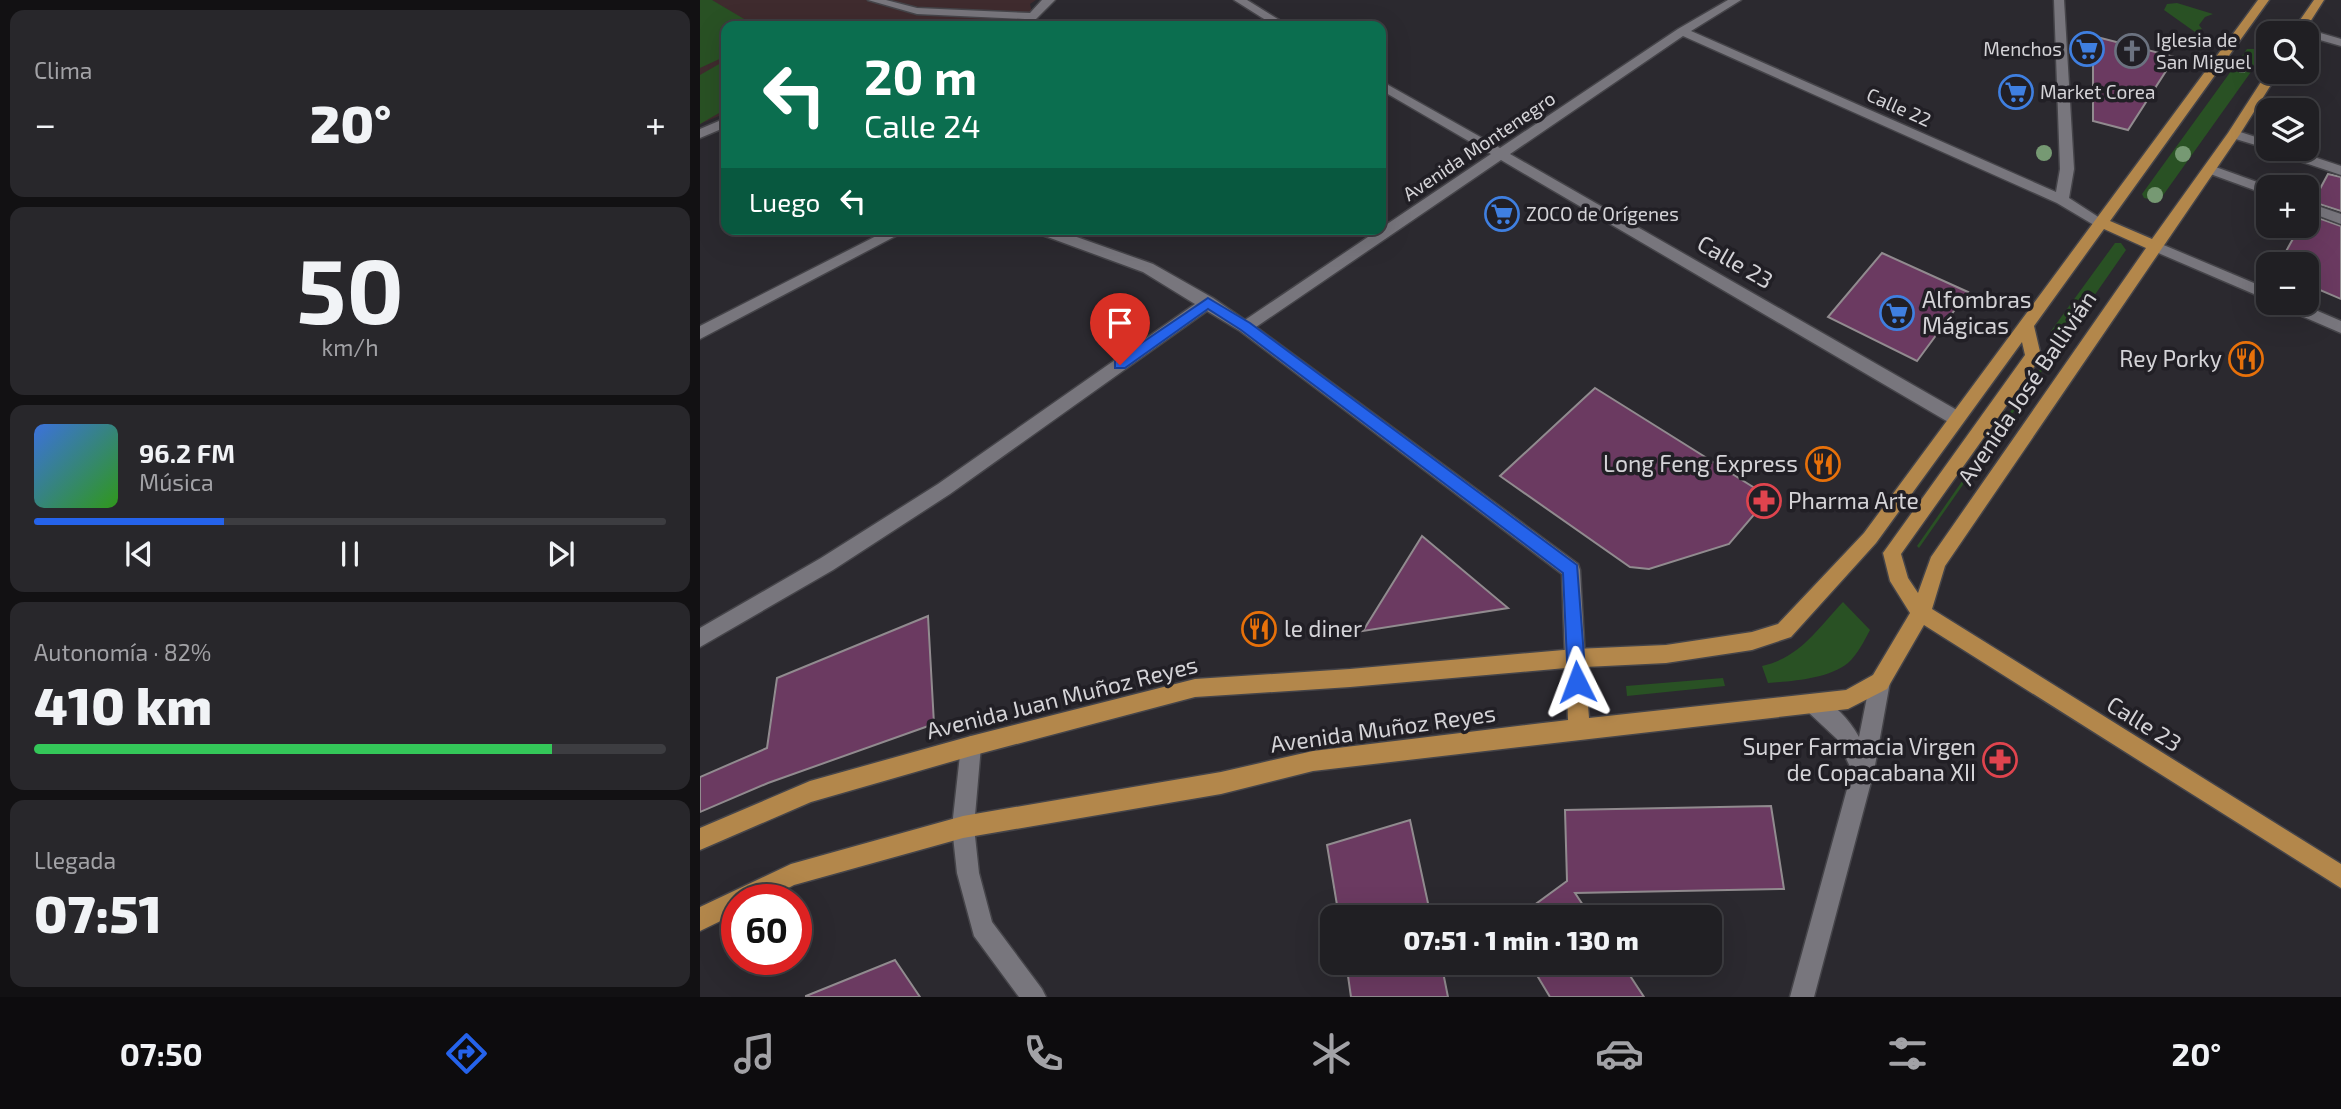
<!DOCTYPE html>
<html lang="es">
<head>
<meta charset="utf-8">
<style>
	:root { --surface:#201f23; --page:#28272b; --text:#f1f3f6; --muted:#a2a2a6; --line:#3d3d41; --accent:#2563eb }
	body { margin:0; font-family:"Exo 2",sans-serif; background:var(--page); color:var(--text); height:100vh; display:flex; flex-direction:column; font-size:26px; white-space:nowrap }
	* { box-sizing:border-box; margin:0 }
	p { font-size:23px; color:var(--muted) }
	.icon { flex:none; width:38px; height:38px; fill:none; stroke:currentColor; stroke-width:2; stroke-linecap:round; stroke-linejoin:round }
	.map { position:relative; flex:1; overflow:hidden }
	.panel { display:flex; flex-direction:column; gap:10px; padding:10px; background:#121113; width:700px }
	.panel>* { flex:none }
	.banner { position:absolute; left:21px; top:21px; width:665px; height:214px; border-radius:14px; box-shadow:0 7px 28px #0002,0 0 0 2px var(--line); background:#0b6e4f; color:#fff; overflow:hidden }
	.tools { position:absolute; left:1556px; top:21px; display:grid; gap:14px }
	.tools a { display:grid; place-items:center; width:63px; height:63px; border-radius:14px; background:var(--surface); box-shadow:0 7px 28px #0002,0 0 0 2px var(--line); font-size:35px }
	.speed { position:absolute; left:21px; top:884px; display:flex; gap:14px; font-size:35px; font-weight:700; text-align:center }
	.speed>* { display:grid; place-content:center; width:91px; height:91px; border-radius:50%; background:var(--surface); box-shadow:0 7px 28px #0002,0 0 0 2px var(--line); line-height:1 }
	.speed .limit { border:10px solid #d22; background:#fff; color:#111 }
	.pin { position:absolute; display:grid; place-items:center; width:60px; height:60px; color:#fff; margin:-72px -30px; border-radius:50% 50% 50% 0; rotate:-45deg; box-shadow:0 0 7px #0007 }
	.pin .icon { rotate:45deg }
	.me { position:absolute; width:77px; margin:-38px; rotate:357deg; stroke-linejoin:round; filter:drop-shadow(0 0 5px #0008) }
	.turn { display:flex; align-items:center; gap:24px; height:147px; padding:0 28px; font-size:32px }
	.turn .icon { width:91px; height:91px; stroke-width:2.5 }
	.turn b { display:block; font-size:49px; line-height:60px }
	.then { display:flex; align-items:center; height:66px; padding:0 28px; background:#0003; gap:14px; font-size:26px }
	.big { font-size:52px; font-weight:800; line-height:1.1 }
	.panel .tile { flex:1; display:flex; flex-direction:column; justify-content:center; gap:10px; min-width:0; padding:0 24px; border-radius:14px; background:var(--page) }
	.panel .dial { align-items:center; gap:0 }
	.dial b { font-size:91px; line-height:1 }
	.song { display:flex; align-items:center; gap:21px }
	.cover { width:84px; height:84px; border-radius:10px; background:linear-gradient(135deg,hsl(220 70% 55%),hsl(110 70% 35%)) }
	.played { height:7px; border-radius:4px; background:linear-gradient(90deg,var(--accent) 30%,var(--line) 30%) }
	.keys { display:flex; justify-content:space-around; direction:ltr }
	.heat { display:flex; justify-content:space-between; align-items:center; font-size:38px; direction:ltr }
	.charge { height:10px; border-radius:5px; background:linear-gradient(90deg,#34c759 82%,var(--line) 0) }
	.trip { position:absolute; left:620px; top:905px; width:402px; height:70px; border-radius:14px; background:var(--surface); box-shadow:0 7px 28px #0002,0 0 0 2px var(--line); font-weight:800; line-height:70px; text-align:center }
	.dock { display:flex; height:112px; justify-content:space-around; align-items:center; background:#0d0c0e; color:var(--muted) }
	.dock .icon { width:49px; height:49px }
	.dock .on { color:var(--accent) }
	.dock b { font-size:32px; color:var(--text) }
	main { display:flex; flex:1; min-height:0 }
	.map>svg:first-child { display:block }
	.education { fill:#3f2b2e }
	.green { fill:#295124 }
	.building { fill:#6b3a61; stroke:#918b8f; stroke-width:2 }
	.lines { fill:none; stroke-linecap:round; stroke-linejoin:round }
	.minor-casing { stroke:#454449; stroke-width:3 }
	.major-casing { stroke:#454449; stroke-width:3 }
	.minor { fill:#78767d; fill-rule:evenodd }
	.major { fill:#b3874b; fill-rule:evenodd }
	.tree { fill:#769973 }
	.route { fill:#2563eb; stroke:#184099; stroke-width:2 }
	.labels { text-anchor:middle; stroke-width:7; stroke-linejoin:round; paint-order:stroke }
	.far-poi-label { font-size:19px; fill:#d4d3d7; stroke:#211f25; text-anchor:start }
	.far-street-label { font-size:19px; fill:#d4d3d7; stroke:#211f25 }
	.street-label { font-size:23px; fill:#d4d3d7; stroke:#211f25 }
	.poi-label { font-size:23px; fill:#d4d3d7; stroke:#211f25; text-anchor:start }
</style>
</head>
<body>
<main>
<section class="panel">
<div class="tile"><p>Clima</p>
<div class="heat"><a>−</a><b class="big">20°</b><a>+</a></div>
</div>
<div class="tile dial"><b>50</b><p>km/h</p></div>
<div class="tile">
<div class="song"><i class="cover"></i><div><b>96.2 FM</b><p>Música</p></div></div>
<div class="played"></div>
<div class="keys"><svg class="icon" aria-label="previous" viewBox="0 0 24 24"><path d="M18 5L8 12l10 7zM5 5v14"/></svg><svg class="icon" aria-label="pause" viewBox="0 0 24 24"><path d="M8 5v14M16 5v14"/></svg><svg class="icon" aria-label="next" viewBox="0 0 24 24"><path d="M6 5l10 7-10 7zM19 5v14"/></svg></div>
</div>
<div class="tile"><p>Autonomía · 82%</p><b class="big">410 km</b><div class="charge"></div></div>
<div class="tile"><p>Llegada</p><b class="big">07:51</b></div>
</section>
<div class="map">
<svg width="1641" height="997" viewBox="0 0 1641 997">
	<rect width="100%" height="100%" fill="#2b292f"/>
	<!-- education -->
	<path class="education" d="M0 0H336L330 4 333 16 311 26H26V113L0 124Z"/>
	<!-- green -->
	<path class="green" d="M0 0H12L56 26H26V56L0 68Z
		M1477 3 1513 14 1505 17 1499 25 1502 29 1495 32 1464 10 1467 4Z
		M1547 49H1557L1563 55 1459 201 1444 198 1442 194Z
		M26 60V109L0 124V75Z
		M1415 243H1421L1426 250 1219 548 1217 546 1352 352 1351 331Z
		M1143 602 1170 630C1164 641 1158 654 1148 663 1128 679 1093 681 1068 683L1062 666C1101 657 1117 629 1143 602Z
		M1023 678 1025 686 927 696 926 686Z"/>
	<!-- building -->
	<path class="building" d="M1393 36 1475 57 1428 130 1393 121Z
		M1628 174 1641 177V211L1613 202Z
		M1607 214 1641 226V299L1606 284V264H1579L1600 226H1606Z
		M1182 253 1268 292 1217 361 1128 317Z
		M895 388 1069 497 1029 544 949 569 930 567 800 476Z
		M722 536 808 608 663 631Z
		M228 616 234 724 68 783 0 812V777L67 748 77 678Z
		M1071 806 1084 889 875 893 891 917H818L867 881 865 810Z
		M710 820 731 917H639L627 845Z
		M195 960 220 997H106V996Z
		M646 962H741L748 997H651Z
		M829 962H921L944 997H850Z"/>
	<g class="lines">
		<!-- minor casing -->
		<g class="minor-casing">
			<path id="minor" d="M168 0H186L217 8 330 13 342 0H355L329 26 322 23 325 19 217 14Z
				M534 0H547L589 26H575Z
				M1028 0H1041L991 31 1356 192 1360 169 1354 0H1364L1374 169 1369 198 1406 222 1399 227 1394 225 1357 203 983 36 810 154 1262 413 1264 418 1262 423H1250L801 160 556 327 878 564 880 570 885 658 882 664 875 667 868 664 865 658 862 574 540 331 507 311 250 494 133 570 0 647V628L121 558 238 484 495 304 443 272 334 232 332 229H354L453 264 513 298 545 320 791 154 681 90V81L800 148 978 29Z
				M1600 27 1641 39V46L1606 36V33L1596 32 1594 30Z
				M26 118V127L0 138V129Z
				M1534 130 1568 141 1569 149 1529 137 1528 134Z
				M1572 149H1590L1641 166V175L1573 152Z
				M1510 165 1571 187H1568V195L1505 172 1503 169Z
				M1606 202 1641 214V224L1606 211Z
				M190 229H209L0 339V326Z
				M1454 241 1568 289V300L1449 249 1447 246Z
				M1579 303H1599L1641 321V333L1581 307Z
				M1180 673 1187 675 1190 682 1174 771 1114 997H1090L1152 771 1137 739 1107 711 1104 704 1107 697 1114 694C1133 702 1149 719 1159 737L1170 682 1173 675Z
				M271 736 278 739 281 746 274 827 279 873 292 922 342 989 346 997H319L274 936 257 873 252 827 261 746 264 739Z"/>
		</g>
		<!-- major casing -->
		<g class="major-casing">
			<path id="major" d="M1558 0H1569L1410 221 1452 239 1528 133 1568 71 1579 72 1540 134 1245 566 1232 609 1641 864V888L1224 625 1187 689 1148 709 613 771 521 794 263 838 94 885 65 900H37V913L0 931V907L91 864 263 816 521 772 613 751 868 720 866 668 650 687 495 697 271 756 111 802 0 850V828L110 781 271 736 495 679 650 669 875 649 966 645 1052 632 1078 624 1164 533ZM1404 229 1446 248 1231 557 1218 593 1208 578 1201 554 1339 360 1341 356 1334 326ZM1322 342 1325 355 1183 553 1190 581 1210 613 1173 675 1146 690 889 718 885 667 966 663 1052 650 1091 637 1176 543Z
				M1614 0H1624L1603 33H1591Z"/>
		</g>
		<!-- minor -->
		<use href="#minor" class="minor"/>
		<!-- major -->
		<use href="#major" class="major"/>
	</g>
	<!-- trees -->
	<g class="tree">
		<circle cx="1542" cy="66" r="7"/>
		<circle cx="1344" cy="153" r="8"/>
		<circle cx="1483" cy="154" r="8"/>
		<circle cx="1455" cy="195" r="8"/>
	</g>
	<!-- route -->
	<path class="route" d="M508 298 550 323 877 565 886 682 883 688 877 691 870 688 868 682 863 573 541 330 508 309 425 368H415V361Z"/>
	<!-- icons -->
	<defs>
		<g id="supermarket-ring" transform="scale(1.75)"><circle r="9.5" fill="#211f25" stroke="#3f7fe0" stroke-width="1.5"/><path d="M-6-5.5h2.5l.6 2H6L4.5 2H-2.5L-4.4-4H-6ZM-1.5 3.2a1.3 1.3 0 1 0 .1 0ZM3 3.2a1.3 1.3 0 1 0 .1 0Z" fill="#3f7fe0"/></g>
		<g id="church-ring" transform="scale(1.75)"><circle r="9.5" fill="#211f25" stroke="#6b7280" stroke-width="1.5"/><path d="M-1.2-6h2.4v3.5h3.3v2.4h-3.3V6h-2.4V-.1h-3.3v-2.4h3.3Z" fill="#6b7280"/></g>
		<g id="restaurant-ring" transform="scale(1.75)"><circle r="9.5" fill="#211f25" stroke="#e8710a" stroke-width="1.5"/><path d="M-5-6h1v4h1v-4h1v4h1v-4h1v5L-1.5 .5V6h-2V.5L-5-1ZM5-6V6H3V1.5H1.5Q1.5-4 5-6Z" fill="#e8710a"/></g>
		<g id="pharmacy-ring" transform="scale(1.75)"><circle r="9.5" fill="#211f25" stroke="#e0444e" stroke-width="1.5"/><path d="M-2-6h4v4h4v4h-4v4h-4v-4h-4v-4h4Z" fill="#e0444e"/></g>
	</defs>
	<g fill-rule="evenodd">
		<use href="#supermarket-ring" x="1387" y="49"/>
		<use href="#church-ring" x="1432" y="51"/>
		<use href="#supermarket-ring" x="1316" y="92"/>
		<use href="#supermarket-ring" x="802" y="214"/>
		<use href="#supermarket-ring" x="1197" y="313"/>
		<use href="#restaurant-ring" x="1546" y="359"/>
		<use href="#restaurant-ring" x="1123" y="464"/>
		<use href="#pharmacy-ring" x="1064" y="501"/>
		<use href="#restaurant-ring" x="559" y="629"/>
		<use href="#pharmacy-ring" x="1300" y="760"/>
	</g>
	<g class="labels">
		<!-- far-poi labels -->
		<g class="far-poi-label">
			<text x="1456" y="47">Iglesia de<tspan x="1456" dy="22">San Miguel</tspan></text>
			<text x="1362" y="56" text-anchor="end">Menchos</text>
			<text x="1340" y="99">Market Corea</text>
			<text x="826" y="221">ZOCO de Orígenes</text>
		</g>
		<!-- far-street labels -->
		<g class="far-street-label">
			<text transform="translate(1199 107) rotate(24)" y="7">Calle 22</text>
			<text transform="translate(779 146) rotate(-34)" y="7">Avenida Montenegro</text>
		</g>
		<!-- street labels -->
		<g class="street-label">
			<text transform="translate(1035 262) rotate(30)" y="8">Calle 23</text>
			<text transform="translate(1327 388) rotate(-56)" y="8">Avenida José Ballivián</text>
			<text transform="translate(362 698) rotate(-14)" y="8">Avenida Juan Muñoz Reyes</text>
			<text transform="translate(1444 724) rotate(32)" y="8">Calle 23</text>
			<text transform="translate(683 729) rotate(-8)" y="8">Avenida Muñoz Reyes</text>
		</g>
		<!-- poi labels -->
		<g class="poi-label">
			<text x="1222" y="308">Alfombras<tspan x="1222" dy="26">Mágicas</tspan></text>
			<text x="1522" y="367" text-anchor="end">Rey Porky</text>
			<text x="1098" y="472" text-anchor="end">Long Feng Express</text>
			<text x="1088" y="509">Pharma Arte</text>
			<text x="584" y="637">le diner</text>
			<text x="1276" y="755" text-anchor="end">Super Farmacia Virgen<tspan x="1276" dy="26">de Copacabana XII</tspan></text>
		</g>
	</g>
</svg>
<div class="tools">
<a><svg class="icon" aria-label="search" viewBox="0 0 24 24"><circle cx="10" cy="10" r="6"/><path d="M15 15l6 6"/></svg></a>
<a><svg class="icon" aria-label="layers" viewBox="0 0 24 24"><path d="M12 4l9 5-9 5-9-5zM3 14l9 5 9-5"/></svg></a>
<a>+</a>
<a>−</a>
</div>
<div class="speed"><div class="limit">60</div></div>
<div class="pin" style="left:420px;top:365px;background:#d93025"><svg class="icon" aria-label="arrive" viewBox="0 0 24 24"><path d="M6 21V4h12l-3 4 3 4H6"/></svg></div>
<svg class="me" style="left:877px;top:682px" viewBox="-20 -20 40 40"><path d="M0-17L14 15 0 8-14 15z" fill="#2563eb" stroke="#fff" stroke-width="4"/></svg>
<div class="trip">07:51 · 1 min · 130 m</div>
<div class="banner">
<div class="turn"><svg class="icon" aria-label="left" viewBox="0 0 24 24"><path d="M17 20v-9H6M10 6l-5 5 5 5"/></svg><div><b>20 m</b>Calle 24</div></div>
<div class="then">Luego<svg class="icon" aria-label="left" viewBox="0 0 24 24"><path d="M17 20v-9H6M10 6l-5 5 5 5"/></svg></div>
</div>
</div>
</main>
<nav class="dock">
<b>07:50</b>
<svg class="icon on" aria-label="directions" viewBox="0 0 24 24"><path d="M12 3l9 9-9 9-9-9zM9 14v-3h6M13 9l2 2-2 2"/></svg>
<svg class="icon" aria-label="music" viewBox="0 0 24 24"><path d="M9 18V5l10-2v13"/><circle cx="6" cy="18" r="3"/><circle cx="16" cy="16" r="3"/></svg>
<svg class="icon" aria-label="phone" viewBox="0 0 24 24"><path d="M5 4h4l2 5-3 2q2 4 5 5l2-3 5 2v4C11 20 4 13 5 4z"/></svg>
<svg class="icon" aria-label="climate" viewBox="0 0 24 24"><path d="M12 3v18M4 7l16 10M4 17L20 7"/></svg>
<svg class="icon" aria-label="car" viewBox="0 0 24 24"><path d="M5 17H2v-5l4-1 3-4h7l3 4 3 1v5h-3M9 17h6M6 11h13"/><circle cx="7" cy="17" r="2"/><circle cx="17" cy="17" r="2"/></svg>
<svg class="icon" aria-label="filters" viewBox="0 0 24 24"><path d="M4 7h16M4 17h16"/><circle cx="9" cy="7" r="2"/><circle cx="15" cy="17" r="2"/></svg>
<b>20°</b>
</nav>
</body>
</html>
